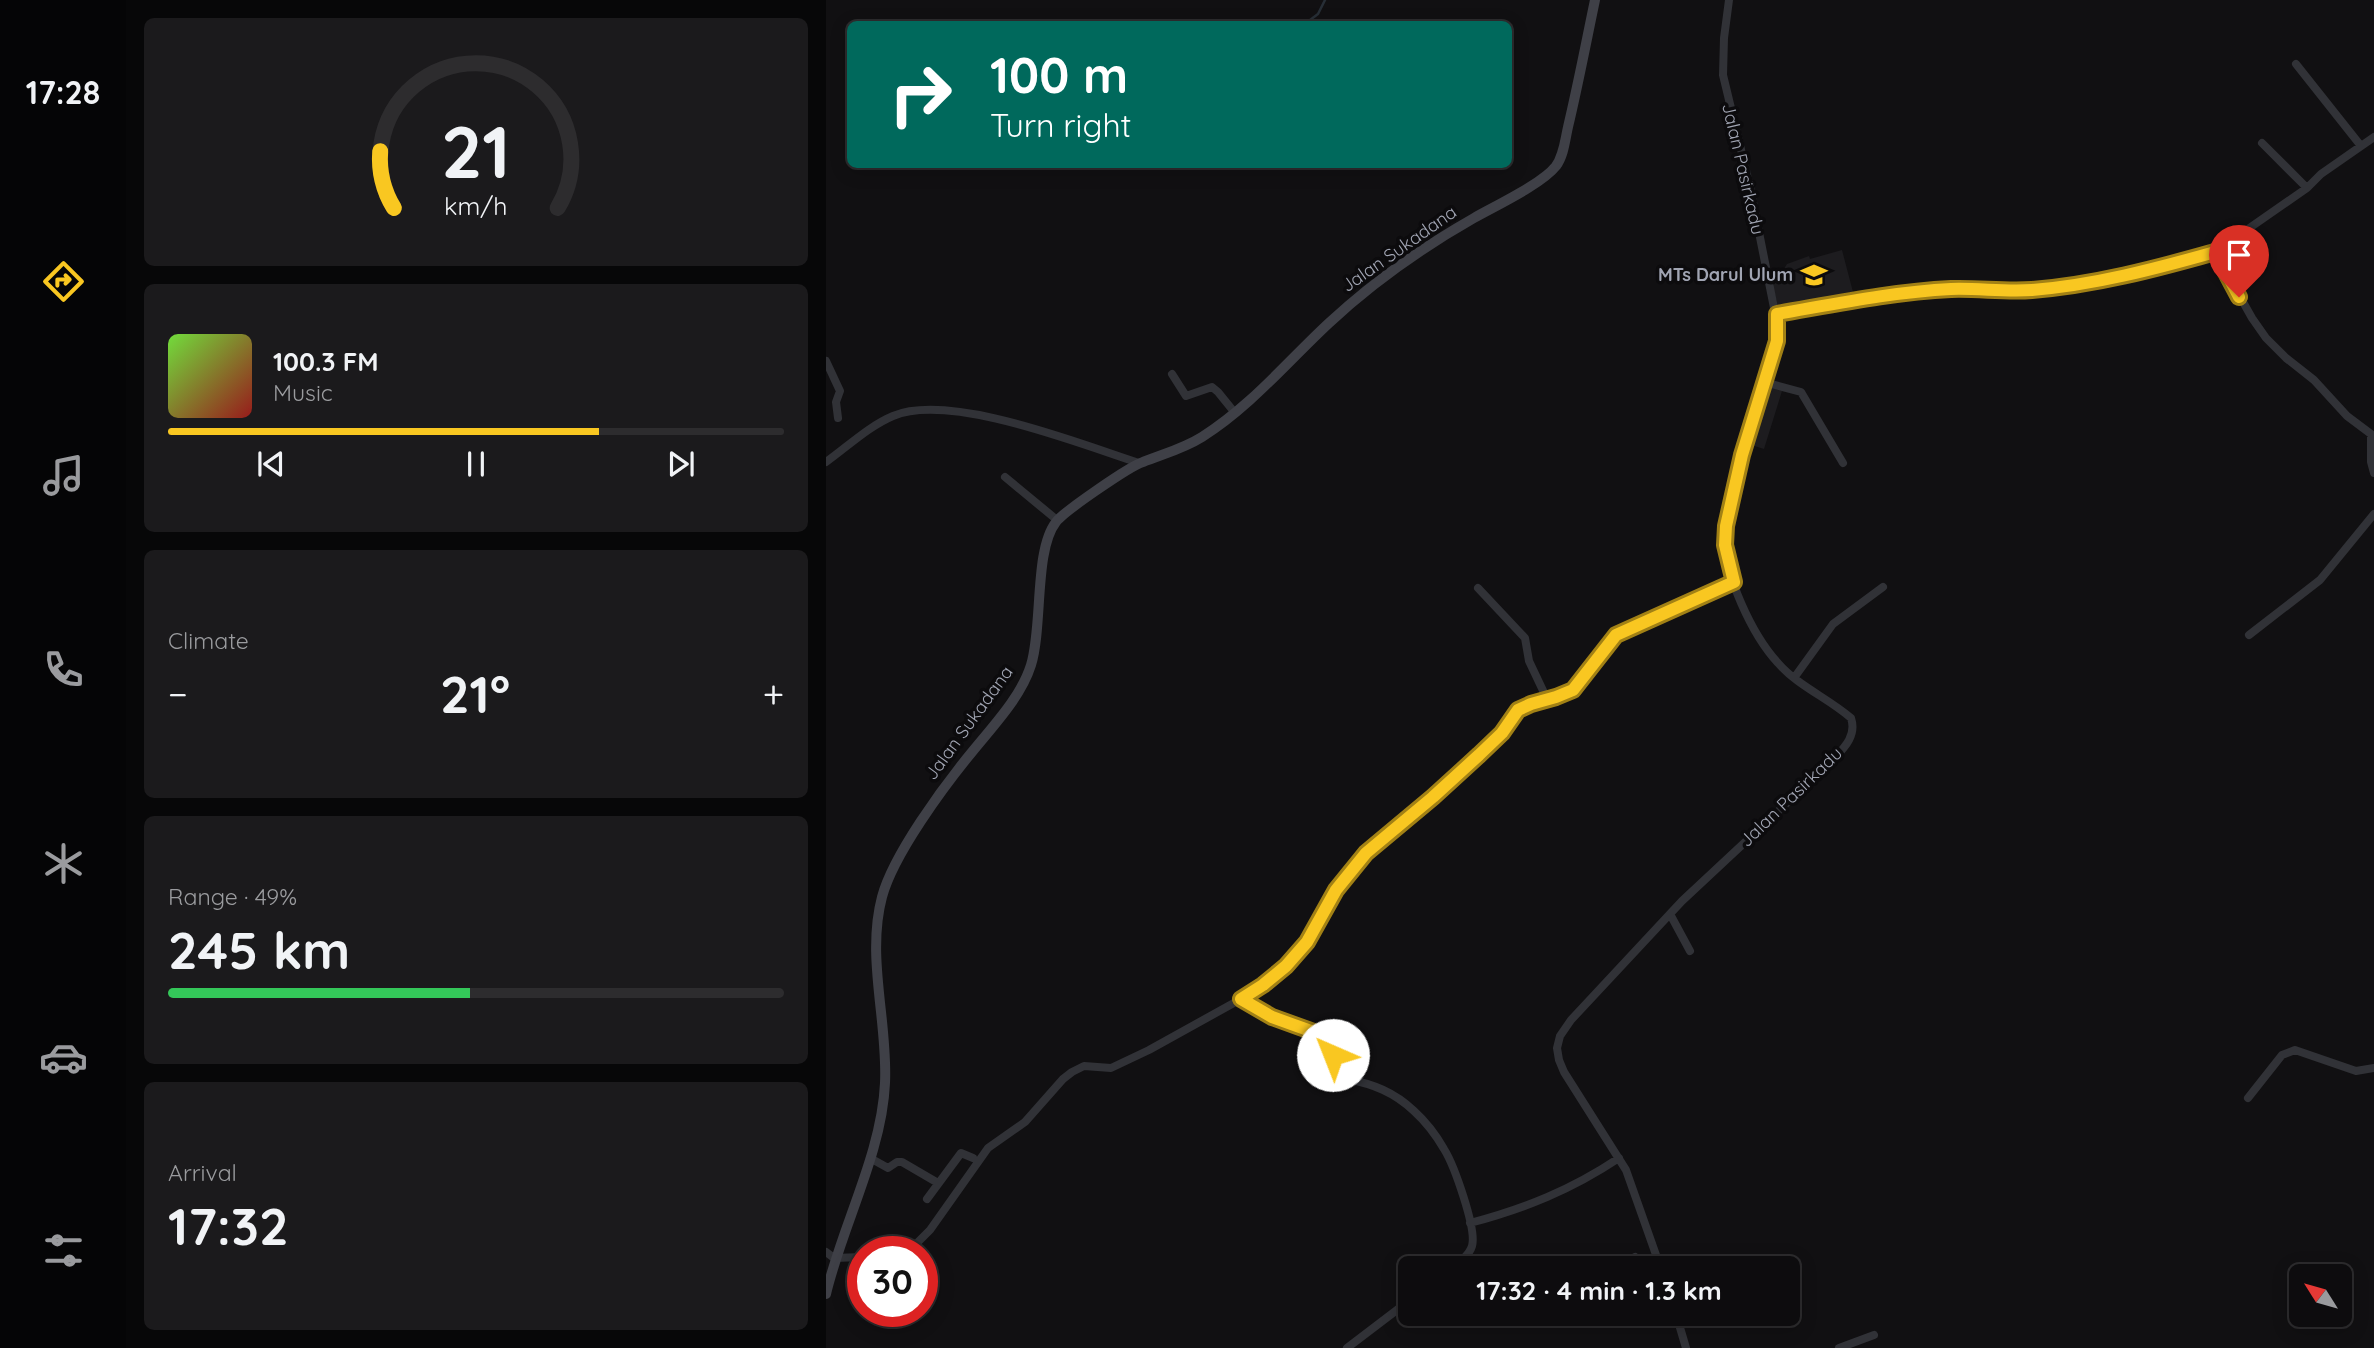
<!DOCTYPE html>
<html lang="en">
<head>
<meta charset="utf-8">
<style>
	:root { --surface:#0d0c0e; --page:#1b1a1c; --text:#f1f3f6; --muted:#9a9b9e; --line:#2d2c2e; --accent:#f9c721 }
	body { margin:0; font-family:Quicksand,sans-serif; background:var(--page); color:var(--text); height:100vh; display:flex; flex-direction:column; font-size:26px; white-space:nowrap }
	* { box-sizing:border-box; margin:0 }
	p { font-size:23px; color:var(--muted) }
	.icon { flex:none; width:38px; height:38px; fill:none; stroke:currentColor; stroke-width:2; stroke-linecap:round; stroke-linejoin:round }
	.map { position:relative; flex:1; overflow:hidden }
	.sheet { display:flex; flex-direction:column; gap:18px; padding:18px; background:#070708; width:700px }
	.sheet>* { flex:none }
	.banner { position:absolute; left:21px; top:21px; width:665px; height:147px; border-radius:10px; box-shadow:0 4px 18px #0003,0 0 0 2px var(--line); background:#00695c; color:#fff; overflow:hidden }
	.needle { width:46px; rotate:307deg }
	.fabs { position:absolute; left:1463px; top:1264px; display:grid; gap:14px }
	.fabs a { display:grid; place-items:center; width:63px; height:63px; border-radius:10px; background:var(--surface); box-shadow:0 4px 18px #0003,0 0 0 2px var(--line); font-size:35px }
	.speed { position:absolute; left:21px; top:1236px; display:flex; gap:14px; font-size:35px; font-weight:700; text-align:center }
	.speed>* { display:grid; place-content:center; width:91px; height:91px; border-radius:50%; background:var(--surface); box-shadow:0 4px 18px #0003,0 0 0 2px var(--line); line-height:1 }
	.speed .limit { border:10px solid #d22; background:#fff; color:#111 }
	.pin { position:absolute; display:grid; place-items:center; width:60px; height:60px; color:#fff; margin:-72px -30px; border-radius:50% 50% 50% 0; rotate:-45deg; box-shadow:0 0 7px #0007 }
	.pin .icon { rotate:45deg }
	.me { position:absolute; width:77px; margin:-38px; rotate:316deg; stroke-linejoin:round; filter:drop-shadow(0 0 5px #0008) }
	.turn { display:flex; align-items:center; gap:24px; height:147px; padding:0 28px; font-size:32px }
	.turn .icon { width:91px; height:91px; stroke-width:2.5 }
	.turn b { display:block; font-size:49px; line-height:60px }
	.big { font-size:52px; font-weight:700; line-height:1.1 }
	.sheet .tile { flex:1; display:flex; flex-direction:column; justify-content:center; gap:10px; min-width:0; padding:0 24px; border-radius:10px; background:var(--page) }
	.sheet .dial { align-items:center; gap:0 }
	.dial svg { height:182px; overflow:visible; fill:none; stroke:var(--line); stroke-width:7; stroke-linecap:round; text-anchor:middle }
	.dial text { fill:var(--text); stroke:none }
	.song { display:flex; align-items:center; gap:21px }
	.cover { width:84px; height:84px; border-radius:10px; background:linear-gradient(135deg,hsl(100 70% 55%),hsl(0 70% 35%)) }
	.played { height:7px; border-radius:4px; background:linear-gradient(90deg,var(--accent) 70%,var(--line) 70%) }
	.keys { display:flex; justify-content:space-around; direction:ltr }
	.heat { display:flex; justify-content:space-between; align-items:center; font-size:38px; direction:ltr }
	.charge { height:10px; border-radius:5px; background:linear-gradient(90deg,#34c759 49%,var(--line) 0) }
	.trip { position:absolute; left:572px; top:1256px; width:402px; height:70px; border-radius:10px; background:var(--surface); box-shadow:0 4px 18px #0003,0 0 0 2px var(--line); font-weight:700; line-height:70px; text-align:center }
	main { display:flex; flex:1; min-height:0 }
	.dock { display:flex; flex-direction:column; width:126px; justify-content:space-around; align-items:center; background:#050506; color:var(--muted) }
	.dock .icon { width:49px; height:49px }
	.dock .current { color:var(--accent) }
	.dock b { font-size:32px; color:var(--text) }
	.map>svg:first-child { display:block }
	.built { fill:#1d1c1f }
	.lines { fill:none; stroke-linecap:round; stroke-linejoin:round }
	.stream { stroke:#272e36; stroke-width:2.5 }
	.minor { stroke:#313237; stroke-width:8 }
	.secondary { stroke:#3f4047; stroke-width:10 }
	.route-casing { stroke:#a28115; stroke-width:18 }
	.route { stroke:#f9c721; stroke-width:12 }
	.labels { text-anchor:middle; stroke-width:7; stroke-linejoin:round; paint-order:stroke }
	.street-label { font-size:18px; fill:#a1a5b3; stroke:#0c0b0d }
	.poi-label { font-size:18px; font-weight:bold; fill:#a1a5b3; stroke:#0c0b0d; text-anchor:end }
</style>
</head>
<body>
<main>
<nav class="dock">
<b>17:28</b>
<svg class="icon current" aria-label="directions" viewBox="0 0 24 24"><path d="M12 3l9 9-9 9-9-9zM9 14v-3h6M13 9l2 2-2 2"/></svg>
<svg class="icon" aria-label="music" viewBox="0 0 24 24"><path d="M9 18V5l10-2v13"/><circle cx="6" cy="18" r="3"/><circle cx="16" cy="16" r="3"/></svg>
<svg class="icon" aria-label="phone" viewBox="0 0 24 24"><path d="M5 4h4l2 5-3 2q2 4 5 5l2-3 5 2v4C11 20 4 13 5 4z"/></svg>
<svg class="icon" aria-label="climate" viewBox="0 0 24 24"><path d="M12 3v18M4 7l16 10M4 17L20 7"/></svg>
<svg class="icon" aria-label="car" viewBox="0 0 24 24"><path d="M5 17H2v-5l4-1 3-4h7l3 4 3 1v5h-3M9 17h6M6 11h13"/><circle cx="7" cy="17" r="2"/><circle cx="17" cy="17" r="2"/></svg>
<svg class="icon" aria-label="filters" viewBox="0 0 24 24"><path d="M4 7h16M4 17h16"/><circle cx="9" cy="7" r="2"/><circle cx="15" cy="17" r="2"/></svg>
</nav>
<section class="sheet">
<div class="tile dial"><svg viewBox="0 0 100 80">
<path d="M14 69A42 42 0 1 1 86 69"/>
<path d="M14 69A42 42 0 0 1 8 44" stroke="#f9c721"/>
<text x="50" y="56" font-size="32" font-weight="700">21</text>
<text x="50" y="72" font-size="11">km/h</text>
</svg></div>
<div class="tile">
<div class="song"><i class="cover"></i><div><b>100.3 FM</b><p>Music</p></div></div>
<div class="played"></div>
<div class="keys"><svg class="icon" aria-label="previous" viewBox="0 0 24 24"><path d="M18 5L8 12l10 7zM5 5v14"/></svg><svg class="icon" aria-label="pause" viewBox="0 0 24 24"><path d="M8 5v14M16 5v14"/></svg><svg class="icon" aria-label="next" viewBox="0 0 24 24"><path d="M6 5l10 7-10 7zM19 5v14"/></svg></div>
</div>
<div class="tile"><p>Climate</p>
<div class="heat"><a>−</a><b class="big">21°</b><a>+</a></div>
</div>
<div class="tile"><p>Range · 49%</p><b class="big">245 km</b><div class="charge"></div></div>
<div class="tile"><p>Arrival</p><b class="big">17:32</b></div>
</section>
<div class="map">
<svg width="1548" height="1348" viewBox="0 0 1548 1348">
	<rect width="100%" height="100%" fill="#111012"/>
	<!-- built -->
	<path class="built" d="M1016 250 1027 292 956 309 952 307 947 286 961 264 983 256 984 259Z
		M940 386 956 391 938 449 922 444Z"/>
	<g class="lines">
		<!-- stream -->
		<path class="stream" d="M480 23 492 14 499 0"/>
		<!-- minor -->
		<path class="minor" d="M1470 64 1535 146
			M1436 143 1481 188
			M1389 252 1426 318 1440 338 1460 358 1488 380 1521 416 1545 434V462L1548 473
			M951 314 1012 301 1068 295 1126 289 1203 290 1248 285 1322 270 1389 252 1481 188 1495 174 1548 137
			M0 361 14 391 10 402 12 418
			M346 374 360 396 386 387 392 392 409 413
			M938 382 975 392 1017 463
			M0 462C21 447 43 426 67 416 124 392 254 444 313 463
			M179 477 231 520
			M652 588 699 638 703 661 721 699
			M1423 635 1494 580 1548 514
			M968 678 1007 624 1057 587
			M844 914 864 951
			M415 999 446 1017 496 1035 504 1045 516 1076 521 1079C547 1084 568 1092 588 1111 599 1121 610 1135 618 1149 628 1165 651 1229 646 1246 643 1256 632 1263 624 1269
			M1422 1098 1456 1055 1469 1050 1530 1071 1548 1068
			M44 1158 62 1168 71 1162H76L112 1183
			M101 1199 135 1153 147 1158
			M644 1223C700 1208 745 1190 793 1158
			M72 1251 91 1243 104 1230 162 1148 199 1122 237 1079 246 1072 258 1066 285 1068 323 1050 415 999 437 985 460 966 481 942 510 890 540 853 607 797 653 755 676 733 692 710 747 690 790 635 908 582
			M0 1252 8 1258 37 1257
			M788 1269 809 1257
			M835 1269 800 1170 738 1072 733 1060 731 1048 734 1036 745 1020 856 901 1006 761C1018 748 1031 736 1025 718 1002 698 972 686 952 663 927 636 897 574 899 536 900 515 907 494 912 473 923 432 936 391 948 350L952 328 924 187 897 75 898 38 903 0
			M850 1314 860 1348
			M521 1348 584 1300
			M1013 1348 1048 1335"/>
		<!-- secondary -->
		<path class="secondary" d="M0 1294C16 1226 56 1153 59 1083 62 1022 40 957 56 897 67 855 118 786 146 752 167 726 195 697 205 665 217 626 208 550 230 522 237 512 304 466 317 462 337 454 357 449 376 437 425 406 461 362 503 323 546 283 597 247 648 218 669 206 716 184 730 166 738 155 739 140 742 127 752 85 760 43 769 0"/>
	</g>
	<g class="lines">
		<!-- route casing -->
		<g class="route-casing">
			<path id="route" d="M507 1055 504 1045 496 1035 446 1017 415 999 437 985 460 966 481 942 510 890 540 853 607 797 653 755 676 733 692 710 705 704 730 697 747 690 790 635 908 582 899 545 900 526 916 455 951 341V314C1009 304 1066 292 1125 289 1152 288 1179 292 1206 290 1268 285 1329 269 1389 252L1413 297"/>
		</g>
		<!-- route -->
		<use href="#route" class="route"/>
	</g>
	<!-- icons -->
	<defs>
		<g id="school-bare" transform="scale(2.1)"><path d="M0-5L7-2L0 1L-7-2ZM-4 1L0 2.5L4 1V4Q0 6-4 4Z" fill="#f9c721" stroke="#0c0b0d" stroke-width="2.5" paint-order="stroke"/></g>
	</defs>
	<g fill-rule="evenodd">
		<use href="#school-bare" x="988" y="275"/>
	</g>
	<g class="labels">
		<!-- street labels -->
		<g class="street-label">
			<text transform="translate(917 169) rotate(77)" y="6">Jalan Pasirkadu</text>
			<text transform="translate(573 249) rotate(-35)" y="6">Jalan Sukadana</text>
			<text transform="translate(143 723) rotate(-54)" y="6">Jalan Sukadana</text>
			<text transform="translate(965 797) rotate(-44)" y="6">Jalan Pasirkadu</text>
		</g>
		<!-- poi labels -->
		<g class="poi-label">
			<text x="967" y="281">MTs Darul Ulum</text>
		</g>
	</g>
</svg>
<div class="fabs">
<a><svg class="needle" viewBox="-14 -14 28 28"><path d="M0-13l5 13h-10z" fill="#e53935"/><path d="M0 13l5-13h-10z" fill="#9a9b9e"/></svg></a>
</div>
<div class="speed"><div class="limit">30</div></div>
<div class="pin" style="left:1413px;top:297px;background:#d93025"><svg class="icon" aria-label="arrive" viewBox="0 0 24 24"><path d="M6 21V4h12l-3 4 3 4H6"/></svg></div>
<svg class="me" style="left:507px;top:1055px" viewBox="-20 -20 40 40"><circle r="19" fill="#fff"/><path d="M0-13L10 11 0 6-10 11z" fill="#f9c721"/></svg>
<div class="trip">17:32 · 4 min · 1.3 km</div>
<div class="banner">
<div class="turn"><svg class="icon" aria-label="right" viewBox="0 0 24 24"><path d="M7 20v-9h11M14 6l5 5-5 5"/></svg><div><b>100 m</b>Turn right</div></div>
</div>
</div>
</main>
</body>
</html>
